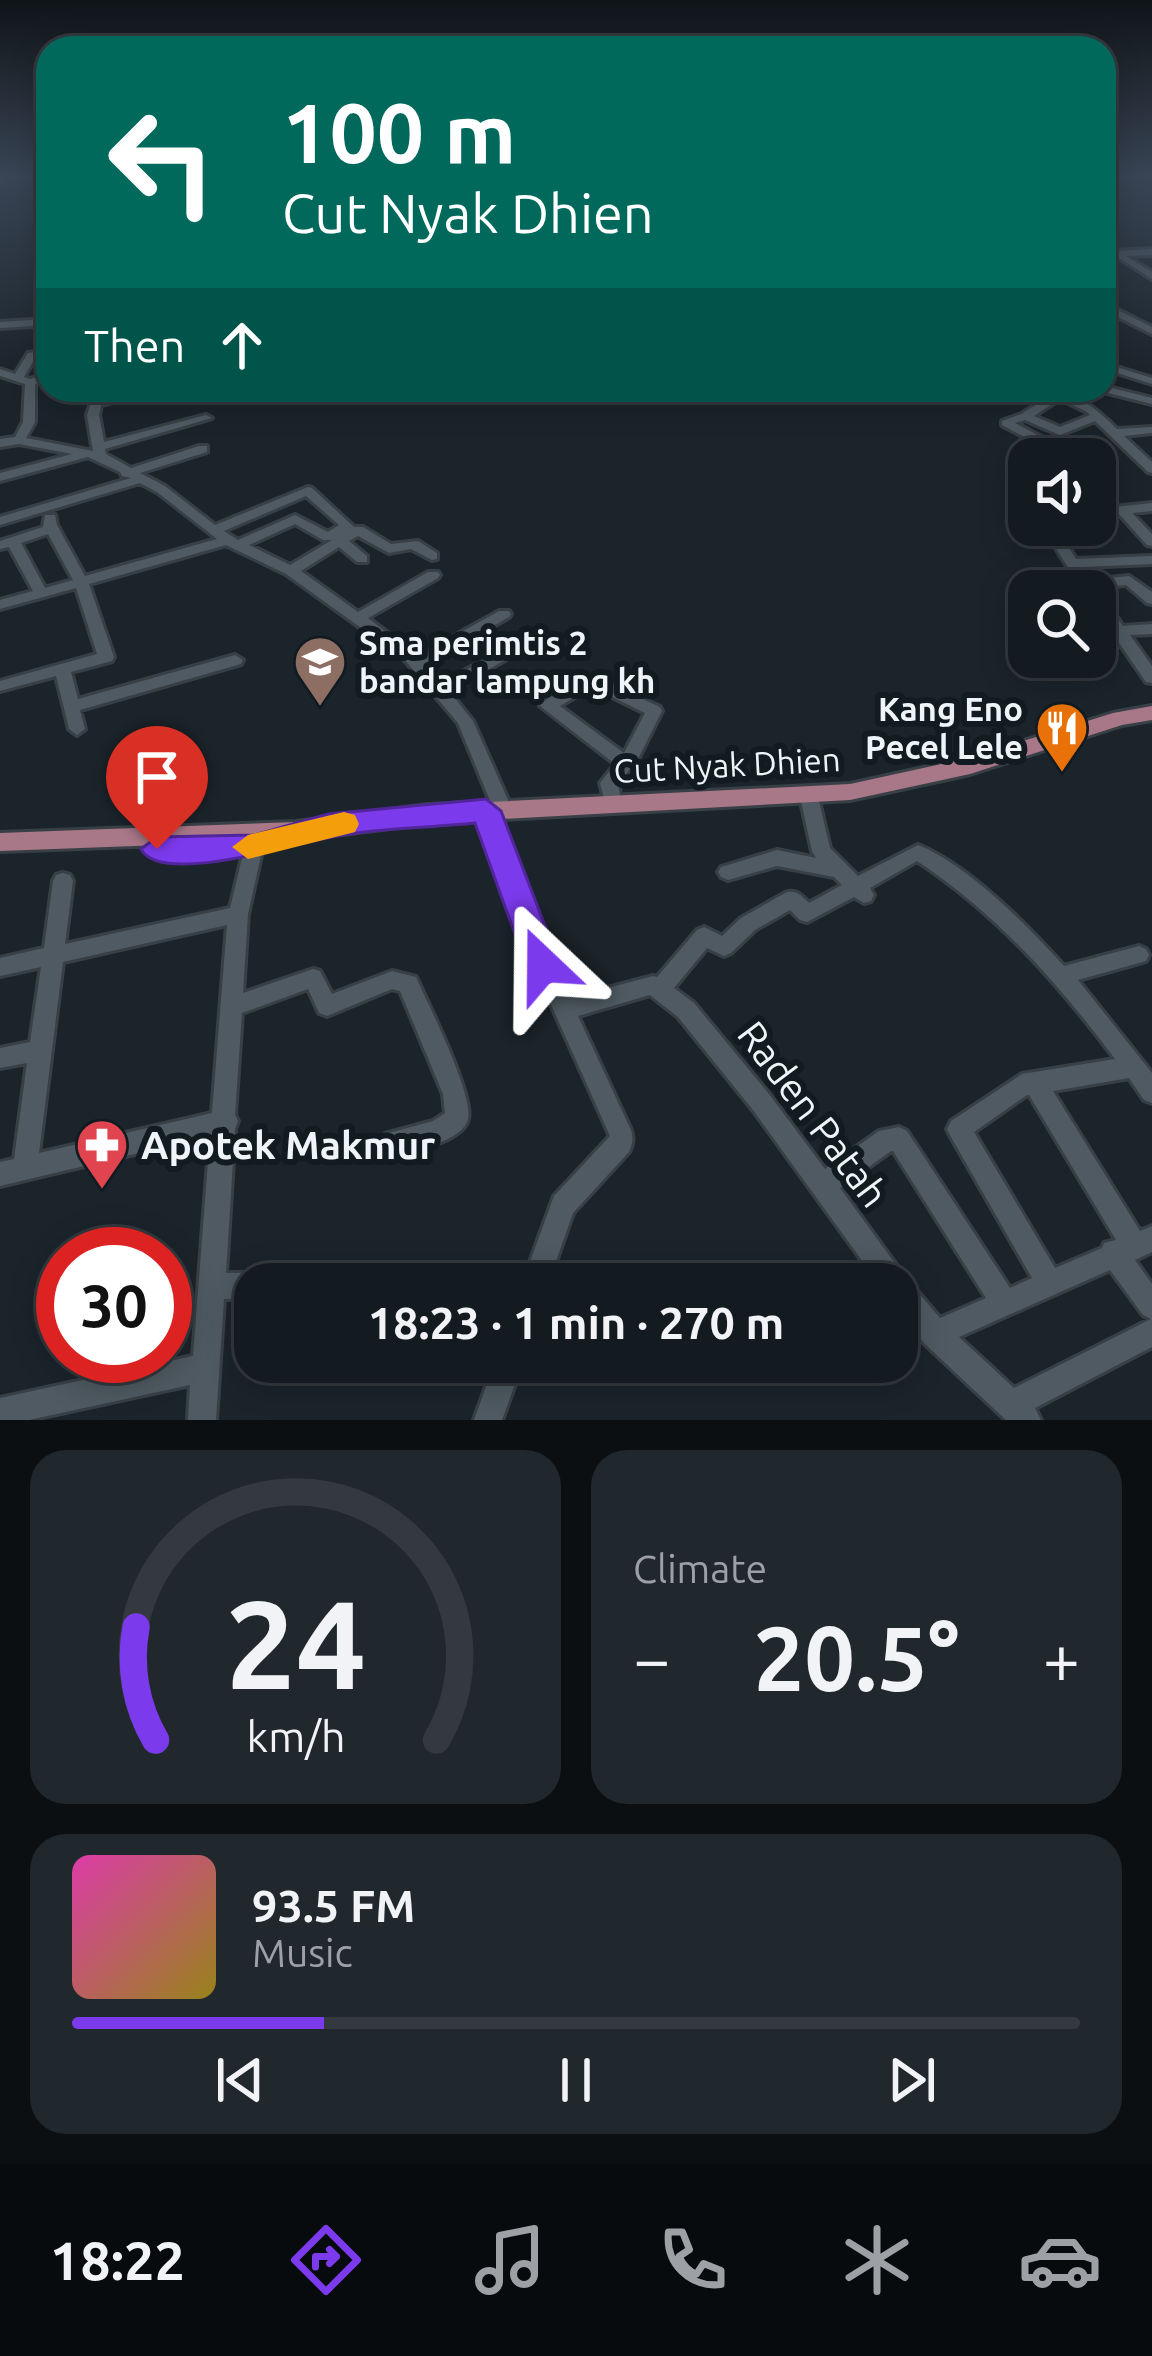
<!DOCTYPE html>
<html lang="en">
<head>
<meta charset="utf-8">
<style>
	:root { --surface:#141b20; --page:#21282d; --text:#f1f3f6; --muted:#9da1a5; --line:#33393e; --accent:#7c3aed }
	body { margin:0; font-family:Ubuntu,sans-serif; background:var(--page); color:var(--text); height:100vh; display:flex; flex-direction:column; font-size:45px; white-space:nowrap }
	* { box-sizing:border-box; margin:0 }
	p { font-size:39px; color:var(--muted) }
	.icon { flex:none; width:66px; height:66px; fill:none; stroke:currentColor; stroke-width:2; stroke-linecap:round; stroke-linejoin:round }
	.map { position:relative; height:1420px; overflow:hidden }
	.details { display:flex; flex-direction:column; gap:30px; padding:30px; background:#0b0f12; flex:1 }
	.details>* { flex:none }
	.banner { position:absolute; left:36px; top:36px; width:1080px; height:366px; border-radius:36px; box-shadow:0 6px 30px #0003,0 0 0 3px var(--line); background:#00695c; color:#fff; overflow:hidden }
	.fabs { position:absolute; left:1008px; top:438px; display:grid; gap:24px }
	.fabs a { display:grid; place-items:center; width:108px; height:108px; border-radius:24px; background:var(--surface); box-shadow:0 6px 30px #0003,0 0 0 3px var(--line); font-size:60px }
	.speed { position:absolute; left:36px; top:1227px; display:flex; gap:24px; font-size:60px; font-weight:700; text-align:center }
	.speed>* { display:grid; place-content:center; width:156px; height:156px; border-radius:50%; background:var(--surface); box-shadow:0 6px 30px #0003,0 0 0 3px var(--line); line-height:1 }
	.speed .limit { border:18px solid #d22; background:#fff; color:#111 }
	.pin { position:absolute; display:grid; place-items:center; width:102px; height:102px; color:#fff; margin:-123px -51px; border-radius:50% 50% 50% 0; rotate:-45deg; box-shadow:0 0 12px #0007 }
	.pin .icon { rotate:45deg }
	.me { position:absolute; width:132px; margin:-66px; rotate:337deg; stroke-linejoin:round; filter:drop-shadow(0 0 9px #0008) }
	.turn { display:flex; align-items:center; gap:42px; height:252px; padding:0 48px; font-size:54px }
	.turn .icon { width:156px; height:156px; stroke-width:2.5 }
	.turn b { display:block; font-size:84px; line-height:102px }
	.then { display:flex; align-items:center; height:114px; padding:0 48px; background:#0003; gap:24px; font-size:45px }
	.big { font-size:90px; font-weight:700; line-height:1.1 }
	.details .tile { flex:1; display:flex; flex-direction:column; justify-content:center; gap:18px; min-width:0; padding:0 42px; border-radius:36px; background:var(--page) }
	.details .dial { align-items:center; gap:0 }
	.dial svg { height:312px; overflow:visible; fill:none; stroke:var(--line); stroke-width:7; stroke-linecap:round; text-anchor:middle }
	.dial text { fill:var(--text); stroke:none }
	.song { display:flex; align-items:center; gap:36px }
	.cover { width:144px; height:144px; border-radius:18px; background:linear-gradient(135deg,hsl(320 70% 55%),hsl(50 70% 35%)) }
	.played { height:12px; border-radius:6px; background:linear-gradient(90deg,var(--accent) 25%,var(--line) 25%) }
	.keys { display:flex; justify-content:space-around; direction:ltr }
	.heat { display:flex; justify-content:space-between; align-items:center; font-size:66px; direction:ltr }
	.details .tiles { flex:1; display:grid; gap:30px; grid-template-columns:1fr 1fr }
	.tile:last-child { grid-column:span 2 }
	.trip { position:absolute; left:234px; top:1263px; width:684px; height:120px; border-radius:36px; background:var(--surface); box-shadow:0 6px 30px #0003,0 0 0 3px var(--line); font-weight:700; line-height:120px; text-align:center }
	.menu { display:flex; height:192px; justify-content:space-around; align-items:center; background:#080b0d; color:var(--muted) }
	.menu .icon { width:84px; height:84px }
	.menu .active { color:var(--accent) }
	.menu b { font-size:54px; color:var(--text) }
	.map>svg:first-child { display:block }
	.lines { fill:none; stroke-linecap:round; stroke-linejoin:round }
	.minor-casing { stroke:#384046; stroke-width:6 }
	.major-casing { stroke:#384046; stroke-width:6 }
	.minor { fill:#4f5a62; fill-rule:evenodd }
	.major { fill:#a87788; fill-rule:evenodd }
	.route { fill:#7c3aed; stroke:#51269a; stroke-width:3 }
	.slow { fill:#f59e0b }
	.labels { text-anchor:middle; stroke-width:12; stroke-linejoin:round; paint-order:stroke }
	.poi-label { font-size:33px; font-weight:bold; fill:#eef4f9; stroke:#111b21; text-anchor:start }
	.street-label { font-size:33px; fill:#eef4f9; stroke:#111b21 }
	.near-street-label { font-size:39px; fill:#eef4f9; stroke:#111b21 }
	.near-poi-label { font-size:39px; font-weight:bold; fill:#eef4f9; stroke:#111b21; text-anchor:start }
</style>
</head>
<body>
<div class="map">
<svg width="1152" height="1420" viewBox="0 0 1152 1420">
	<rect width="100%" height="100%" fill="#1b242b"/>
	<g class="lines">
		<!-- minor casing -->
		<g class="minor-casing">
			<path id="minor" d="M6 176H18L0 182V178Z
				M1152 249V255L1126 256 1152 272V279L1113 254 1117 251Z
				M1104 303 1152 327V334L1104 310Z
				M48 319V325L0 328V322Z
				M48 351V357L35 358 24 377 30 379 48 374V380L35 384V422L26 438 93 451 87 415 95 390H105L103 398 138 390H157L101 405 99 415 104 442 206 415 212 418 105 449 106 454 131 468 199 446H207V452L140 473 165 486 215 525 308 487 312 488 354 527H363L391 544 418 541 437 553V559L432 560 411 549 389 553 358 536 349 541 367 556V562H357L339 547 301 571 358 612 428 572H438L440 575 438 578 368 618 418 656 499 611H509L511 614 509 617 426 665 442 683 521 640 526 638 534 643 450 692 473 721 512 809 509 814 503 816 495 812 538 931 570 998 653 976 657 977 697 930 704 927 722 936 741 918 785 893C796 889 801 895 809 903L842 885 834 877 777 866 728 880 721 877 718 872 721 867 777 850 816 858 812 851 800 797 803 792H815L818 797 830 848 858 876 918 845C968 865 1028 926 1064 966L1139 946 1146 949 1149 955 1146 961 1078 980 1152 1073V1103L1144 1100 1129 1078 1053 1091 1140 1231 1152 1226V1252L1135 1260 1152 1284V1347L1035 1408 1041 1420H1006L925 1344 897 1308V1284H879L753 1110 678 1017 650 995 578 1016 630 1128C634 1137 633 1143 629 1152L573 1213 548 1284H522L554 1196 610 1136 518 931 477 811 480 806 486 804 493 808 458 723 403 658 286 574 226 545 89 584 114 657 112 661 71 672 78 699 235 655 243 660 241 664 80 710 85 729 77 735 69 729 56 676 0 691V681L97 654 76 588 0 609V600L33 591 9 547 0 549V541L43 527 45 515H55L57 525 85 576 217 539 157 492 140 483 0 525V517L131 478 122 476 120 472 88 457 0 481V473L72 454 19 444 0 447V439L15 437 23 422 25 384 0 376V369L15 374 28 353ZM306 496 339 525 328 532 295 515 238 540 224 531ZM295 524 323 540H332L290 565 249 545ZM48 534 73 580 45 588 21 543ZM917 861C996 913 1059 984 1115 1059L1022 1074 951 1121 947 1129 951 1137 1032 1278 1010 1288 907 1131 899 1127 879 1131 825 1169 769 1094 694 1003 674 988 707 948 724 956 731 953 755 930 790 910 800 920 807 922 854 897 864 903 871 901 874 895 870 888ZM1027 1095H1029L1116 1240 1104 1243 1102 1248 1055 1268 974 1132ZM891 1151H893L986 1298 940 1318 905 1277 840 1188ZM1110 1270 1143 1315 1151 1319 1014 1388 959 1337Z
				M1104 363 1152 378V384L1104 369Z
				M1104 386 1152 398V404L1100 391 1104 390Z
				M1045 390C1074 390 1097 409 1117 429L1152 427V433L1124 436 1152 462V473L1148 472 1095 421 1060 435 1025 420 1015 423 1043 438 1045 441 1039 445 1002 425V421L1021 414 1052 395ZM1060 399 1087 412 1090 415 1060 427 1034 416Z
				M1152 503V511L1132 513 1152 534V546L1147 545 1119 514 1095 517V509Z
				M1041 525H1055L1076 559 1152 556V564L1082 567 1090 580 1129 576 1152 592V604L1147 603 1126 585 1095 588 1096 593 1100 594 1123 626 1152 624V634L1130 635 1152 666V683L1146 682 1095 608V591H1083Z
				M591 675 660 707 662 711 638 759 618 784 622 805 619 810H607L600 783 615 764 540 706 542 702ZM592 687 645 713 624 753 560 706Z
				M257 826 264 828 266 833 248 914 243 993 313 969 320 971 332 994 392 971 416 977C428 1004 474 1095 468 1119 465 1133 443 1142 431 1145 416 1149 399 1156 385 1150L381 1142 385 1134 433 1121 445 1113 443 1094 400 991 392 989 327 1016 319 1013 308 989 242 1013 235 1115 238 1121 235 1129 226 1273H255L264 1277 267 1284H255V1299H224L216 1420H188L190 1385 29 1420H0V1398L193 1356 210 1136 0 1186V1162L14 1159 27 1063 0 1068V1048L30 1042 41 967 0 976V958L44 948 53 881 56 875 63 873 70 875 73 881 65 944 230 908 248 833 250 828ZM227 925 212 1113 39 1153 63 962Z
				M323 1271H454L463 1275 467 1284H310L314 1275Z
				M495 1362H523L502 1420H474Z"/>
		</g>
		<!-- major casing -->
		<g class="major-casing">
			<path id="major" d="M1152 706V720L1122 725 970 774 850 800 428 823 296 840 0 851V833L296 822 428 805 850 784 969 758 1113 713Z"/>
		</g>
		<!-- minor -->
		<use href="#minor" class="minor"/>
		<!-- major -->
		<use href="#major" class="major"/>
	</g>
	<!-- sky -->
	<linearGradient id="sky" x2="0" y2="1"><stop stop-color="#0f1418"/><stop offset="0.47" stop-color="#394555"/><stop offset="1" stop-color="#394555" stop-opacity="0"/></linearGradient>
	<rect width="1152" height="375" fill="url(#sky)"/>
	<!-- route -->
	<path class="route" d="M486 799 501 811 560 965 555 975 543 980 531 975 526 965 475 823C427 828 375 828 327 838 294 844 160 886 141 849L157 837 254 835 328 814Z"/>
	<!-- slow -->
	<path class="slow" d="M344 812 355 815 359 824 355 832 248 859 232 847 248 835Z"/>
	<!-- icons -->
	<defs>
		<g id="school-pin" transform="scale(2.7)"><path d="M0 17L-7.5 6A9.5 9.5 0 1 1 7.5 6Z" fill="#8d6e63" stroke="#111b21"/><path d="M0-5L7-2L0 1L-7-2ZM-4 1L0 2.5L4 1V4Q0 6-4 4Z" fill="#fff"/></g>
		<g id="restaurant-pin" transform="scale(2.7)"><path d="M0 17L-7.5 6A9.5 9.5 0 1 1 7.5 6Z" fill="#e8710a" stroke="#111b21"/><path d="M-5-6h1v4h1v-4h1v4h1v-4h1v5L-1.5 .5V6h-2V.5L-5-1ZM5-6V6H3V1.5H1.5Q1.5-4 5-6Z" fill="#fff"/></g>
		<g id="pharmacy-pin" transform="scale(2.7)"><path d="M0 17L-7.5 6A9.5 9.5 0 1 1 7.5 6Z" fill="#e0444e" stroke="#111b21"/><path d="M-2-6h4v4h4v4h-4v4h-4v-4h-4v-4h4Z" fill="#fff"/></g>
	</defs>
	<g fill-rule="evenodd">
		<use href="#school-pin" x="320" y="662"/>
		<use href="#restaurant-pin" x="1062" y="728"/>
		<use href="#pharmacy-pin" x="102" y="1145"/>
	</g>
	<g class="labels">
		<!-- poi labels -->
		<g class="poi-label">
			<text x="359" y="655">Sma perimtis 2<tspan x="359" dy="38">bandar lampung kh</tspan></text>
			<text x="1023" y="721" text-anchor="end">Kang Eno<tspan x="1023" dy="38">Pecel Lele</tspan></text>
		</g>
		<!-- street labels -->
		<g class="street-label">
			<text transform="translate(727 765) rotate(-3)" y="12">Cut Nyak Dhien</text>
		</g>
		<!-- near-street labels -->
		<g class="near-street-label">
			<text transform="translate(813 1114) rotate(53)" y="14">Raden Patah</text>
		</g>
		<!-- near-poi labels -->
		<g class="near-poi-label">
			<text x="141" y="1159">Apotek Makmur</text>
		</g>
	</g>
</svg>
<div class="fabs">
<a><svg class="icon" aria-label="sound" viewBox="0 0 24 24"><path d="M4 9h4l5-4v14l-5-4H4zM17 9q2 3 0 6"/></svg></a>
<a><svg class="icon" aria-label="search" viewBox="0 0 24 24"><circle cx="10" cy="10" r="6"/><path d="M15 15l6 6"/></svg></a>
</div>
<div class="speed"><div class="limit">30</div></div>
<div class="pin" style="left:157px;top:849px;background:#d93025"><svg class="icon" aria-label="arrive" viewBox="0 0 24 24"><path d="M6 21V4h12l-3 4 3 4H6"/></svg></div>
<svg class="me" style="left:543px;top:965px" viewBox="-20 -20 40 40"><path d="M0-17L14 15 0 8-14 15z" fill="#7c3aed" stroke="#fff" stroke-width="4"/></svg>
<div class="trip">18:23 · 1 min · 270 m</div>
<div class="banner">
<div class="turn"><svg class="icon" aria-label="left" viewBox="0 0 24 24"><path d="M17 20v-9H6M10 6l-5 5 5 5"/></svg><div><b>100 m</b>Cut Nyak Dhien</div></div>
<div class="then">Then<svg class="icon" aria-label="ahead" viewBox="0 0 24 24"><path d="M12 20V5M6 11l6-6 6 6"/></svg></div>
</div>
</div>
<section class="details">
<div class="tiles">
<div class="tile dial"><svg viewBox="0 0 100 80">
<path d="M14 69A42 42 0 1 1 86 69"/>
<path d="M14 69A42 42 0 0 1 9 40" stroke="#7c3aed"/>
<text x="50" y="56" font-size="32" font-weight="700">24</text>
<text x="50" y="72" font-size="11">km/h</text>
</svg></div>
<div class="tile"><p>Climate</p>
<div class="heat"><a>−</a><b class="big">20.5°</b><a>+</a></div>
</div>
<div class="tile">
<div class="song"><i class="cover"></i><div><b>93.5 FM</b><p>Music</p></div></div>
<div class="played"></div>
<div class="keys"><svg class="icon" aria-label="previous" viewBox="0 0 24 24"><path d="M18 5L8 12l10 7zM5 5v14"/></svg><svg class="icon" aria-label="pause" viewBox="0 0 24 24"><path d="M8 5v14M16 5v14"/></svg><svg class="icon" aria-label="next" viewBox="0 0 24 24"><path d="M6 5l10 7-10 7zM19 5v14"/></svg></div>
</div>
</div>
</section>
<nav class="menu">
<b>18:22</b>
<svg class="icon active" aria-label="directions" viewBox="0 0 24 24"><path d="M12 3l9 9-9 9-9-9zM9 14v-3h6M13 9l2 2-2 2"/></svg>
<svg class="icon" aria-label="music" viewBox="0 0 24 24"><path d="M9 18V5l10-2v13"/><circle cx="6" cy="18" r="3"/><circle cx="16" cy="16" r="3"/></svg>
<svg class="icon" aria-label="phone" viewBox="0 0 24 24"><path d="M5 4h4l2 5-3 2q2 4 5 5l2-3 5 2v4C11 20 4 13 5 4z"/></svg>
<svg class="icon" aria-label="climate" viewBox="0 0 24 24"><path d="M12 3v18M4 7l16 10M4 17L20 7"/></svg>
<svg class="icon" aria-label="car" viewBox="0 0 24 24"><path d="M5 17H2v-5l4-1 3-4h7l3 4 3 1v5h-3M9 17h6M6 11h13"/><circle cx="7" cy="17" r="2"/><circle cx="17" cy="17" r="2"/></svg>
</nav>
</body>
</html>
